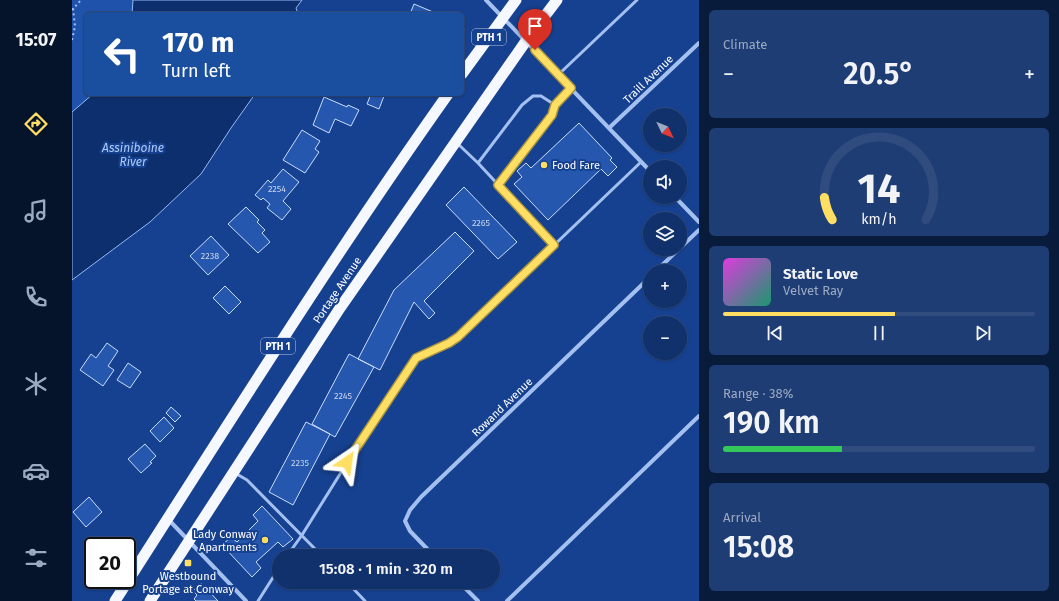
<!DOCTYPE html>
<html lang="en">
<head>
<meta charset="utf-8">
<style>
	:root { --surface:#10316c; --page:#1e3d74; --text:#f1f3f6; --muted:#9ca9c2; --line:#304c7f; --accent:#ffdf63 }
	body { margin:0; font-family:"Fira Sans",sans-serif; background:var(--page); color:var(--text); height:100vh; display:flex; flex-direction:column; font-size:15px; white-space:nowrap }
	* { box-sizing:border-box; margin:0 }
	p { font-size:13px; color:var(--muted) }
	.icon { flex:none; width:22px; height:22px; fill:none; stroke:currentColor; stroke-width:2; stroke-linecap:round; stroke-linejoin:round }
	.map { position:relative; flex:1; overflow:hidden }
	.drawer { display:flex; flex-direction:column; gap:10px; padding:10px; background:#091b3b; width:360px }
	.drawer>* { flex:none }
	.guide { position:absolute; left:12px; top:12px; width:380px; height:84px; border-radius:6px; box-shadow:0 1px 3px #0004,0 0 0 1px var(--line); background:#1a4fa0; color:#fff; overflow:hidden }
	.needle { width:26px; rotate:133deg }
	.tools { position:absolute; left:571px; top:108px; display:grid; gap:8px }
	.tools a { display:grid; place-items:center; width:44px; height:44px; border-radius:50%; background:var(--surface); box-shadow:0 1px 3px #0004,0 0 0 1px var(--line); font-size:20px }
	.speed { position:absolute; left:12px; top:537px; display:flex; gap:8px; font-size:20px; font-weight:700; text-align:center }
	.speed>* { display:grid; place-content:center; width:52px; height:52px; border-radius:50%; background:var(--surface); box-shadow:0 1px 3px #0004,0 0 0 1px var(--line); line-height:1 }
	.speed .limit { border:2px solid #111; border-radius:6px; background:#fff; color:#111 }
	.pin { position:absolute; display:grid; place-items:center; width:34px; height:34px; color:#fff; margin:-41px -17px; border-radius:50% 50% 50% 0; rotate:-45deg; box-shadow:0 0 4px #0007 }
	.pin .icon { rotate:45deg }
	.me { position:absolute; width:44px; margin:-22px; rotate:32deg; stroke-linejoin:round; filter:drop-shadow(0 0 3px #0008) }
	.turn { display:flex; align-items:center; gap:14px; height:84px; padding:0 12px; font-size:18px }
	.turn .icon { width:52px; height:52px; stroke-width:2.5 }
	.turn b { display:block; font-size:28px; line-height:34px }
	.big { font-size:30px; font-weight:600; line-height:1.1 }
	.drawer .card { flex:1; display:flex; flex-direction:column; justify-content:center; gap:6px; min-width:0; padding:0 14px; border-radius:6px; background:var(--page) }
	.drawer .dial { align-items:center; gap:0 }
	.dial svg { height:104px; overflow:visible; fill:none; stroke:var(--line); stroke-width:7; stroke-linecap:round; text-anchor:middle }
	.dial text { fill:var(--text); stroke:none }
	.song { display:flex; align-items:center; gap:12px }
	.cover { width:48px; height:48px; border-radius:6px; background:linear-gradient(135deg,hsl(300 70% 55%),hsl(160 70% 35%)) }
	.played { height:4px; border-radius:2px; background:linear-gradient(90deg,var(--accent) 55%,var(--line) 55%) }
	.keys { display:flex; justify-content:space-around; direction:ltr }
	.heat { display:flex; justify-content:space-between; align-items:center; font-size:22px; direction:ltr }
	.charge { height:6px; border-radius:3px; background:linear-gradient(90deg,#34c759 38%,var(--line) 0) }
	.trip { position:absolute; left:200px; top:549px; width:228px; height:40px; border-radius:20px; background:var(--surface); box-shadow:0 1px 3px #0004,0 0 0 1px var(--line); font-weight:600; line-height:40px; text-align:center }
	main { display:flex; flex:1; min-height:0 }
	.dock { display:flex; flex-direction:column; width:72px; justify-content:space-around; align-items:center; background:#06142b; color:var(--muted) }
	.dock .icon { width:28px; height:28px }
	.dock .current { color:var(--accent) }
	.dock b { font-size:18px; color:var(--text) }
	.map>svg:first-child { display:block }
	.green { fill:#1f52aa }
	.water { fill:#0e2f6d; stroke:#96b9f3 }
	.building { fill:#2557af; stroke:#cadcfb }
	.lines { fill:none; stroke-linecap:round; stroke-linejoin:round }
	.path { stroke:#a4c0f0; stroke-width:2; stroke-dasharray:2 3; stroke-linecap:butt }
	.service { stroke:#a4c0f0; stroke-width:3 }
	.minor { stroke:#a4c0f0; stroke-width:4 }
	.trunk { stroke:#f6f8ff; stroke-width:11 }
	.route-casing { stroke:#a69140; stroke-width:10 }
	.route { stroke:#ffdf63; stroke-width:7 }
	.poi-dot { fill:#ffdf63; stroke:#164190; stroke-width:1.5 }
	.labels { text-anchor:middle; stroke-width:4; stroke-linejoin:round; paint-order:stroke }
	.number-label { font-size:9px; fill:#c8d5eb }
	.shield { fill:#164190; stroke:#b9c6de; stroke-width:1 }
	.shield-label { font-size:10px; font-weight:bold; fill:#fff }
	.street-label { font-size:11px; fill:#fff; stroke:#164190 }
	.poi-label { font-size:11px; fill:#fff; stroke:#164190; text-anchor:start }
	.water-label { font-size:12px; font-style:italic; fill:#b0caf7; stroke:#164190 }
</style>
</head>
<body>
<main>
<nav class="dock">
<b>15:07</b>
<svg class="icon current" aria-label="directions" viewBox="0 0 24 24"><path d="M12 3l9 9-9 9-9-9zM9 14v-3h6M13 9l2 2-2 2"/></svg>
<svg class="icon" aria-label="music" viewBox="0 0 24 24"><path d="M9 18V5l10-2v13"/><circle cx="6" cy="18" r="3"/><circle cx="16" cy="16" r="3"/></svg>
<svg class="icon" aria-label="phone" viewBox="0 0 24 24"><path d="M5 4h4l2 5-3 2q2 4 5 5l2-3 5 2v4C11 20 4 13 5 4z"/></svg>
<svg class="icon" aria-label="climate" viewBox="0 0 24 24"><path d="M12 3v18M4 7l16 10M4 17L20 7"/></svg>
<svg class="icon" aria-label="car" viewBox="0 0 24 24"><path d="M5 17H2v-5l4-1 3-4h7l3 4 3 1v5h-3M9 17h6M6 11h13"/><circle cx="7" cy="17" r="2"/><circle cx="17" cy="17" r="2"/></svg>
<svg class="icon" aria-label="filters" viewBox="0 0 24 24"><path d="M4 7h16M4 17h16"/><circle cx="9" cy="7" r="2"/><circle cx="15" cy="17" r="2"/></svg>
</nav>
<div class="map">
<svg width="627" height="601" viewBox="0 0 627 601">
	<rect width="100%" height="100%" fill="#164190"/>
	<!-- green -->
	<path class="green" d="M0 0H61L60 14H14V94H21L0 112Z"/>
	<!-- water -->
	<path class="water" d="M61 0H230L224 8 226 14H60Z
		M21 94H183L159 128 129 174 78 222 0 280V112Z"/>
	<!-- building -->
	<path class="building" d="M342 4 361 12 360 14H338Z
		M299 94H310V95L312 96 307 109 295 104Z
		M252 97 275 107 276 105 287 110 279 126 263 119 257 133 241 125Z
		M507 123 540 158 538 160 545 167 536 176 529 169 476 220 442 184 450 177 445 171 454 163 459 168Z
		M230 130 248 141 243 149 247 152 233 173 211 160Z
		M211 169 227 182 211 201 219 209 210 220 195 208 198 204 191 198 189 200 183 195 196 180 199 183Z
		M392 187 445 242 426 259 374 205Z
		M174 207 187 220 185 222 193 230 190 233 198 242 186 253 156 224Z
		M383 232 402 251 352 301 363 313 357 319 342 302 308 370 286 359 322 290Z
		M139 236 157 255 136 275 118 256Z
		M153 286 169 302 157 314 141 298Z
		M35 343 46 351 36 366 42 370 31 386 8 370 19 354 24 358Z
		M277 354 302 367 263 437 240 424Z
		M56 363 69 372 58 388 45 380Z
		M99 407 109 416 103 422 94 413Z
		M92 417 102 428 88 442 78 431Z
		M234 422 258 434 221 505 197 492Z
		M73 444 84 456 78 462 80 463 69 473 56 459Z
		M17 497 30 512 14 527 1 512Z
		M190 506 221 539 211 547 206 542 184 562 189 568 180 577 150 545 159 537 165 542 186 521 181 515Z
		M129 583 146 601H124L122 599 125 595 121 591Z"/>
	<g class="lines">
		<!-- path -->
		<path class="path" d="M0 10 9 0
			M0 40 3 26 1 8"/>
		<!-- service -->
		<path class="service" d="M486 75 565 0
			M386 144 406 163 450 105 461 96H469L483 105 499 88
			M406 163 482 245
			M425 185 480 115 483 105
			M163 473 175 480 250 556
			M215 556 230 535 283 450 344 358 377 343 386 337 569 162
			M275 582 293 601
			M186 601 207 568"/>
		<!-- minor -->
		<path class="minor" d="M414 0 578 171
			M537 128 627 43
			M603 197 627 222
			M608 248 627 230
			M584 271 607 249
			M96 519 174 601
			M362 556 338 531 333 521 338 510 349 497 578 277
			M387 582 406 601
			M435 601 627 416"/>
		<!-- trunk -->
		<path class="trunk" d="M390 74 444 0
			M43 601C152 431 259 259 376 94
			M78 601 268 308 454 41 485 0"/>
	</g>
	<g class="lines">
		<!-- route casing -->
		<g class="route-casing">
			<path id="route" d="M275 462 344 358 377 343 386 337 482 245 426 185 480 115 483 105 499 88 463 50"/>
		</g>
		<!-- route -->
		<use href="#route" class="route"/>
	</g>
	<!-- markers -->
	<g class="poi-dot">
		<circle cx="472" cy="165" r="4"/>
		<circle cx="193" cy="540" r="4"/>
		<rect x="112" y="559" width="8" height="8" rx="2"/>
	</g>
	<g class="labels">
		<!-- number labels -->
		<g class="number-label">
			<text x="205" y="192">2254</text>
			<text x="409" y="226">2265</text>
			<text x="138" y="259">2238</text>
			<text x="271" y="399">2245</text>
			<text x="228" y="466">2235</text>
		</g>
		<!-- shield labels -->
		<g class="shield">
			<rect x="400" y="29" width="34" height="16" rx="3"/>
			<rect x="189" y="338" width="34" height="16" rx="3"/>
		</g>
		<g class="shield-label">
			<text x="417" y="41">PTH 1</text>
			<text x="206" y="350">PTH 1</text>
		</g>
		<!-- street labels -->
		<g class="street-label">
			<text transform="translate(576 79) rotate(-44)" y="4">Traill Avenue</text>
			<text transform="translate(265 290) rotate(-56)" y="4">Portage Avenue</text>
			<text transform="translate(430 407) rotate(-44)" y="4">Rowand Avenue</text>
		</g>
		<!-- poi labels -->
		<g class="poi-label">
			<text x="480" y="169">Food Fare</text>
			<text x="185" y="538" text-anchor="end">Lady Conway<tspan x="185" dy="13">Apartments</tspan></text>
			<text x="116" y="580" text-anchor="middle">Westbound<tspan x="116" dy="13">Portage at Conway</tspan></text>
		</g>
		<!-- water labels -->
		<g class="water-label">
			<text x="61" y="152">Assiniboine<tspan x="61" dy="14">River</tspan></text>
		</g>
	</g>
</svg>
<div class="tools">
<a><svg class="needle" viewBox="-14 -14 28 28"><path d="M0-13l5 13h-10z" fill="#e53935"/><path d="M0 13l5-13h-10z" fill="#9ca9c2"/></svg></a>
<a><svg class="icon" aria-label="sound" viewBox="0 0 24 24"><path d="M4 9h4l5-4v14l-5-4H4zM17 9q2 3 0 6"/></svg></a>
<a><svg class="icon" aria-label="layers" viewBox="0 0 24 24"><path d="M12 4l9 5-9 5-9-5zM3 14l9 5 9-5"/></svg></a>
<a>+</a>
<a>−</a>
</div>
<div class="speed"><div class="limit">20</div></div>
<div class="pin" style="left:463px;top:50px;background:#d93025"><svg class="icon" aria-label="arrive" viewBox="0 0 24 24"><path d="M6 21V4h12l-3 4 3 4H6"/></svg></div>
<svg class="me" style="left:275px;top:462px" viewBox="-20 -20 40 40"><path d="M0-17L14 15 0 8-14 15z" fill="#ffdf63" stroke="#fff" stroke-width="4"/></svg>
<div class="trip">15:08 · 1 min · 320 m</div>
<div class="guide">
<div class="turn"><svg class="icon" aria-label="left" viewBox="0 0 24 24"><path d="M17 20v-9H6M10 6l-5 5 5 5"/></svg><div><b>170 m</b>Turn left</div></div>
</div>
</div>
<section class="drawer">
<div class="card"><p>Climate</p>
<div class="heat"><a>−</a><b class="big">20.5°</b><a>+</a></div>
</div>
<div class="card dial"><svg viewBox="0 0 100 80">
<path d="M14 69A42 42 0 1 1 86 69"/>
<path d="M14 69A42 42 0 0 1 8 52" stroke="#ffdf63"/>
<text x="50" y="56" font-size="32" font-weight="700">14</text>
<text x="50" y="72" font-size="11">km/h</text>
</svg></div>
<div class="card">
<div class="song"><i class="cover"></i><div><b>Static Love</b><p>Velvet Ray</p></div></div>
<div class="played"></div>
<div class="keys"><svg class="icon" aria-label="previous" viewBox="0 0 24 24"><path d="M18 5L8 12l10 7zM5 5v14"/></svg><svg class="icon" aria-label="pause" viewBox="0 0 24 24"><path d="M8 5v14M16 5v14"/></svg><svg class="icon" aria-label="next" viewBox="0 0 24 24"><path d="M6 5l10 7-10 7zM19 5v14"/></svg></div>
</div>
<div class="card"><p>Range · 38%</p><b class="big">190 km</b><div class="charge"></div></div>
<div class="card"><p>Arrival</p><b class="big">15:08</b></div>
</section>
</main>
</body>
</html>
